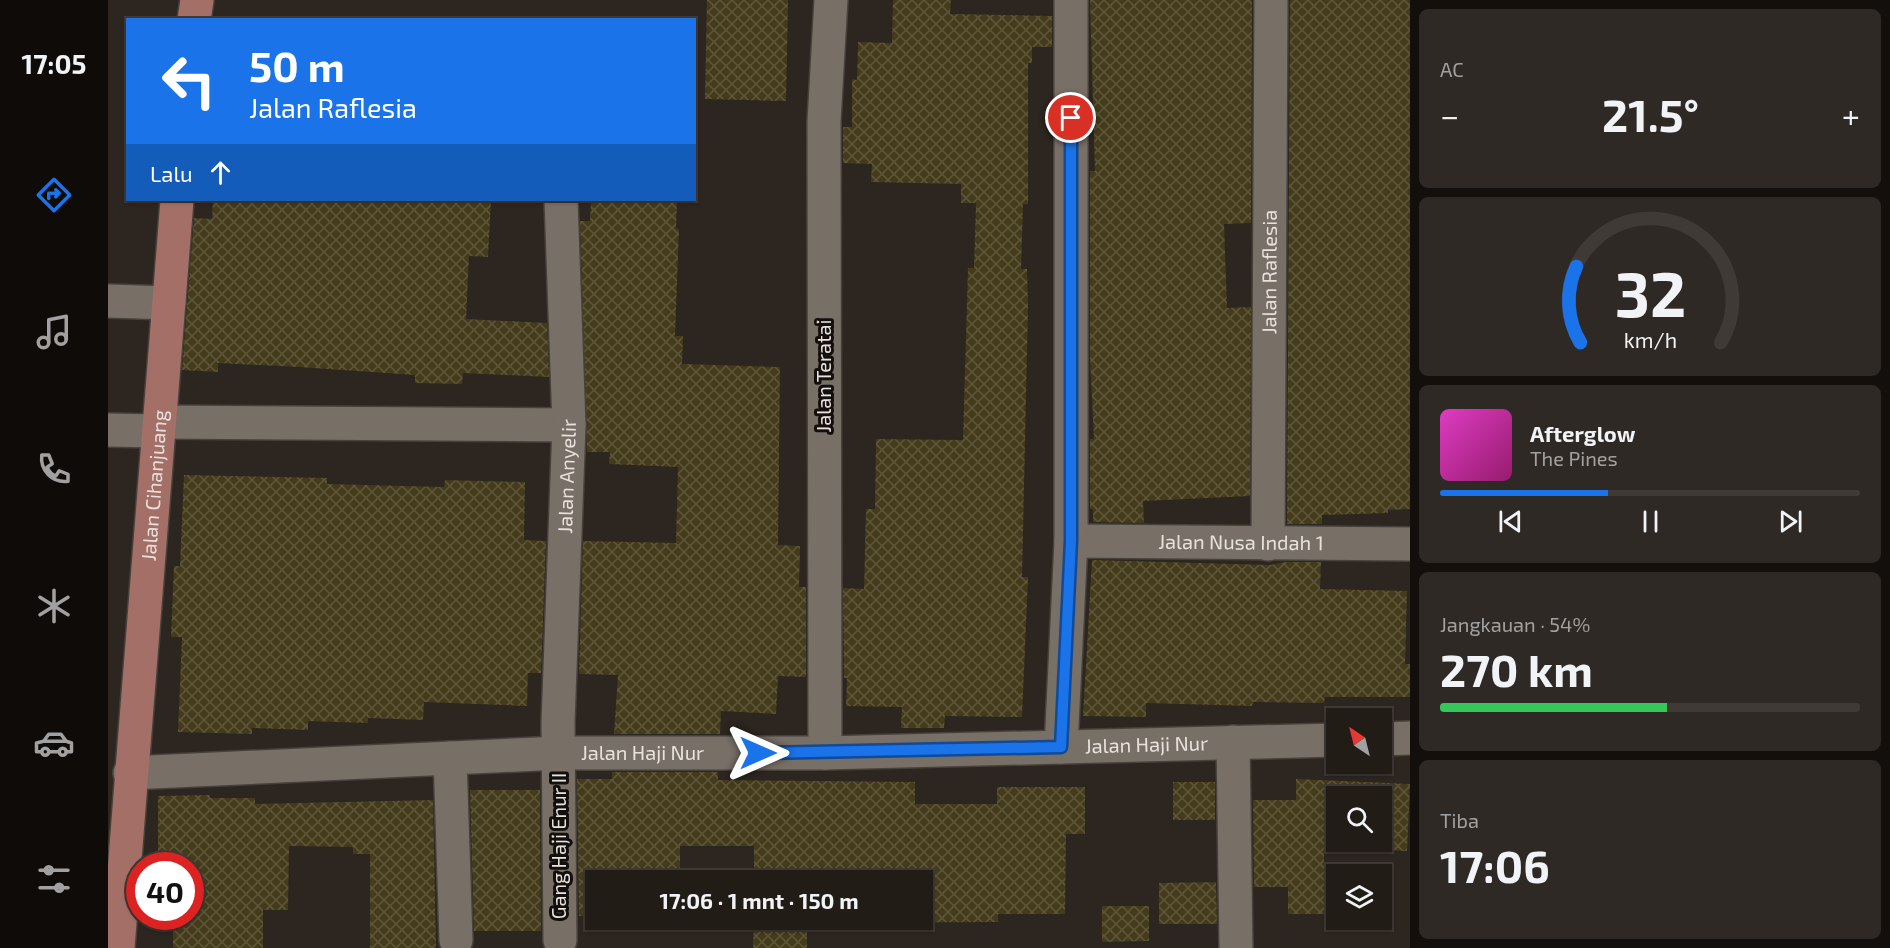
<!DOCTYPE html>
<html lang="id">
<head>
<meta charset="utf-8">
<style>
	:root { --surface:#221c17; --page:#2e2924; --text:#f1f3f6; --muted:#a2a1a1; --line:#3f3a36; --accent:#1a73e8 }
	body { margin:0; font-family:"Exo 2",sans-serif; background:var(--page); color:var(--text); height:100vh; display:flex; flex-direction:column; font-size:22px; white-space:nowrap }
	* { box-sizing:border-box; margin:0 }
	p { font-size:20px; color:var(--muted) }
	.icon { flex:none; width:33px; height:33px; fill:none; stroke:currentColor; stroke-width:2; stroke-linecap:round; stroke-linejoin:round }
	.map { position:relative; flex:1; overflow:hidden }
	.side { display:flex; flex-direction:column; gap:9px; padding:9px; background:#130f0d; width:480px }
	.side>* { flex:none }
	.guide { position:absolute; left:18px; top:18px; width:570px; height:183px; border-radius:0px; box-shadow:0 2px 4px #0004,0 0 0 2px var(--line); background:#1a73e8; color:#fff; overflow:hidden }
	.needle { width:39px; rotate:325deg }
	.fabs { position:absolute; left:1218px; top:708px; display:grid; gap:12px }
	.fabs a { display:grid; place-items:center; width:66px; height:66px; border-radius:0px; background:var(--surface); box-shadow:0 2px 4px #0004,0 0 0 2px var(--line); font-size:30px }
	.speed { position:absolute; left:18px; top:852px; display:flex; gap:12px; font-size:30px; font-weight:700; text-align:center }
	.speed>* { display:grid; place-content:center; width:78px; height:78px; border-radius:50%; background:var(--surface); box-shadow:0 2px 4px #0004,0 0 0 2px var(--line); line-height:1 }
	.speed .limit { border:9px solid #d22; background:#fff; color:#111 }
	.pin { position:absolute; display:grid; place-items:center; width:51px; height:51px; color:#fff; margin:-26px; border:3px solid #fff; border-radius:50%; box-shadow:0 2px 6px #0007 }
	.me { position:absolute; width:66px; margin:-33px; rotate:90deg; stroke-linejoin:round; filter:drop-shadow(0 0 4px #0008) }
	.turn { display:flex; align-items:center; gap:21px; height:126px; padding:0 24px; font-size:27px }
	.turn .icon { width:78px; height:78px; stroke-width:2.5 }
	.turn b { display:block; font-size:42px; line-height:51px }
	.then { display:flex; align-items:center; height:57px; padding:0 24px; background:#0003; gap:12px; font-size:22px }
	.big { font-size:45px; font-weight:700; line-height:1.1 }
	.side .tile { flex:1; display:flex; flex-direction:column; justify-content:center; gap:9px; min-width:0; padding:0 21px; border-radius:9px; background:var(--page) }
	.side .dial { align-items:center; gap:0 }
	.dial svg { height:156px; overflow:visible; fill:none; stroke:var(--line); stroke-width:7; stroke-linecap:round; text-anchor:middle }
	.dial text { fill:var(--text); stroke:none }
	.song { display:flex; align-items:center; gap:18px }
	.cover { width:72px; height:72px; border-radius:9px; background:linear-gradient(135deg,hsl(310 70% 55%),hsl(320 70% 35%)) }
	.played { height:6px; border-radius:3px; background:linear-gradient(90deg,var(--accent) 40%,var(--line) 40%) }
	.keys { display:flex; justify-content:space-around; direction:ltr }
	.heat { display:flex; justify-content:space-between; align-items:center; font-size:33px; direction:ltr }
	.charge { height:9px; border-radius:4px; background:linear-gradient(90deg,#34c759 54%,var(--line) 0) }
	.trip { position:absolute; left:477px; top:870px; width:348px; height:60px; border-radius:0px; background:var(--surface); box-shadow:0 2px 4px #0004,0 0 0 2px var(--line); font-weight:700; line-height:60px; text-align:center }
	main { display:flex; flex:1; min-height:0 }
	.menu { display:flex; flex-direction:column; width:108px; justify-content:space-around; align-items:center; background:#0e0b09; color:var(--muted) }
	.menu .icon { width:42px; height:42px }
	.menu .active { color:var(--accent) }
	.menu b { font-size:27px; color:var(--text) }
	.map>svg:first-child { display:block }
	.building { fill:url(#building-cross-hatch); fill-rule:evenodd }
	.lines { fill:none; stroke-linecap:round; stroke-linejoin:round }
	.minor-casing { stroke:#47413c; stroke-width:36 }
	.major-casing { stroke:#47413c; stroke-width:36 }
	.minor { stroke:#786f67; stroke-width:33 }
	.major { stroke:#a46f67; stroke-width:33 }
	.route-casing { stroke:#114b97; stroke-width:15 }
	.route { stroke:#1a73e8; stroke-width:10 }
	.labels { text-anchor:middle; stroke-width:6; stroke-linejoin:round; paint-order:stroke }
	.street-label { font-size:20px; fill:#e7e2de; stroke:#130f0c }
</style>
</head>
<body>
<main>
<nav class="menu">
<b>17:05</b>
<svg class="icon active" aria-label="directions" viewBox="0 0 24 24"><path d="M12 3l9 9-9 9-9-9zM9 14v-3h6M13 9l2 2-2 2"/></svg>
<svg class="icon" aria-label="music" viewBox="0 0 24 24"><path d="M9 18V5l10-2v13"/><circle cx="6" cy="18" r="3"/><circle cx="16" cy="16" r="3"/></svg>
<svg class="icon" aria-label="phone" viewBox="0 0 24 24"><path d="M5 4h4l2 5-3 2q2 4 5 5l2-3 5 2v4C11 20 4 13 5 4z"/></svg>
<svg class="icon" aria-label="climate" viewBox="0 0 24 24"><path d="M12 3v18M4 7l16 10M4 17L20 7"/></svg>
<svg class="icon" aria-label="car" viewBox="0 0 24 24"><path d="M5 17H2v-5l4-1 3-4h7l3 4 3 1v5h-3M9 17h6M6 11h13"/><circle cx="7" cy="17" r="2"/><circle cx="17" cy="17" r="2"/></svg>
<svg class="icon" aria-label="filters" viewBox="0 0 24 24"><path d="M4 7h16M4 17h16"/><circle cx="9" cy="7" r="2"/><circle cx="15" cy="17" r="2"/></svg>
</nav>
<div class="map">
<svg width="1302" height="948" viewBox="0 0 1302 948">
	<defs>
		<pattern id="building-cross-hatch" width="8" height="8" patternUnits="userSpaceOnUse" patternTransform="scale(1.5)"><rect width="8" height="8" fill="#443b1b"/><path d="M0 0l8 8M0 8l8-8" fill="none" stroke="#5f573c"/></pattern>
	</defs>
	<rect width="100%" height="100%" fill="#2d251f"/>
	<!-- building -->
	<path class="building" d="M599 0H680L678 101 597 99Z
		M785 0H843L842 14 944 16V47H924V63H920V204H915L913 269H919L920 306 914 577H920L914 717 837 716 836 728H793L794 707 738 706 739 678H736L735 588 756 589 758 509H767L768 439 855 440 860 268H866L868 203H853V184L763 182 764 164 735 163V127H744V79L749 80 750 42 784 43Z
		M982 0H1144L1143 223 1116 224 1119 308 1143 307 1142 496 1035 501 1036 523 985 522V509H982V439H986L982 358V171H987Z
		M1182 0H1302V509L1280 510V513L1214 515V524H1179Z
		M105 200H383L380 257 361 256 358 319 439 323 441 377 355 373 354 384 307 383V375L191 367 110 363V372L74 370 86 218 104 219Z
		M483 200H569L568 229H571L567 336H575L574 364 672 367 670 545 692 546 691 587H698V677L670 676 668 714 613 711 612 734H506L510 675 471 674 475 541 568 543 570 467 501 464 502 452H479L472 221H482Z
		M76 475 219 478V484L336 487 337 480 417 482 416 540 438 541 433 673H420L419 706 316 702 315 720 260 718V723L200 721V730L144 728V734L70 732 74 637H63L66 566H72Z
		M984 560 1162 565 1178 562H1213L1212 589 1299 591 1297 664H1302V697H1217L1216 703 1145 702 1144 706 1038 703V717L975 716Z
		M504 772H610V780L807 782V804H889V787H977V834H958L957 914H890V922L699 923V948H645L646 920H814V880H646V846H572V880H488V916H471L469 779H504Z
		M1188 779 1302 784 1299 851 1216 847V914H1180V887H1146L1145 800H1188ZM1228 796H1274V842H1228Z
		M1065 782H1107V820H1065Z
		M362 790H432L433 931H366Z
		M102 795V798H147V804L325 800 328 948H262V854H245V847L181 846 180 910H155V948H65V916H82V866H50V796Z
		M1108 882 1109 924H1051V883Z
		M994 906H1041V941L994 942Z"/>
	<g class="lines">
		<!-- minor casing -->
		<g class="minor-casing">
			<g id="minor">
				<path d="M0 301 61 303"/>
				<path d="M50 422 461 425"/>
				<path d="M0 430 50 431"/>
				<path id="s1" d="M963 541 1302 544"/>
				<path id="s2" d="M1160 544 1163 0"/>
				<path d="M1274 739 1302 738"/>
				<path d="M1125 742 1128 948"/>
				<path d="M953 747 963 541V0"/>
				<path d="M717 753 716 121 723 0"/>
				<path d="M342 758 348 940"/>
				<path id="s3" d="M22 773 451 753H717L1228 740"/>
				<path id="s4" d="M452 940 450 723 461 425 453 200"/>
			</g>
		</g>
		<!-- major casing -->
		<g class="major-casing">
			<g id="major">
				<path d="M86 20 89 0"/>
				<path id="s5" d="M10 948 69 200"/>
			</g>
		</g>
		<!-- minor -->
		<use href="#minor" class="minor"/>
		<!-- major -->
		<use href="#major" class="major"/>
	</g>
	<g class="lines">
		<!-- route casing -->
		<g class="route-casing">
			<path id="route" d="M650 753 953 747 963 541V118"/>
		</g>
		<!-- route -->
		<use href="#route" class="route"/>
	</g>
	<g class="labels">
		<!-- street labels -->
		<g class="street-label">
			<text dy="7" stroke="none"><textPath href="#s2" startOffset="272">Jalan Raflesia</textPath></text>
			<text transform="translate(716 376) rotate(-90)" y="7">Jalan Teratai</text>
			<text dy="7" stroke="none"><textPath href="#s4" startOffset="464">Jalan Anyelir</textPath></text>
			<text dy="7" stroke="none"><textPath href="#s5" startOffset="464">Jalan Cihanjuang</textPath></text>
			<text dy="7" stroke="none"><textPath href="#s1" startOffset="170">Jalan Nusa Indah 1</textPath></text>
			<text dy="7" stroke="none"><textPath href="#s3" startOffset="1017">Jalan Haji Nur</textPath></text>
			<text dy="7" stroke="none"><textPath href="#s3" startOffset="513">Jalan Haji Nur</textPath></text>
			<text transform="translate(451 846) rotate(-90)" y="7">Gang Haji Enur II</text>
		</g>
	</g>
</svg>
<div class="fabs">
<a><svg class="needle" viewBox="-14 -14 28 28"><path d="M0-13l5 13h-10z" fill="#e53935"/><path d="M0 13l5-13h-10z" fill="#a2a1a1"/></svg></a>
<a><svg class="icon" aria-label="search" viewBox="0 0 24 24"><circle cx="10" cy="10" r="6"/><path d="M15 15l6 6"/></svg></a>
<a><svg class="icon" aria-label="layers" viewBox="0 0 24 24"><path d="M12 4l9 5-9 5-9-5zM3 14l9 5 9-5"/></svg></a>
</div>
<div class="speed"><div class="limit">40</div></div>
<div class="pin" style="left:963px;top:118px;background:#d93025"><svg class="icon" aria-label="arrive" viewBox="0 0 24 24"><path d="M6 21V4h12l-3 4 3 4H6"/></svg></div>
<svg class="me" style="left:650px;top:753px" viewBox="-20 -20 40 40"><path d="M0-17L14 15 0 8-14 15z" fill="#1a73e8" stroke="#fff" stroke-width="4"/></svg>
<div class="trip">17:06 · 1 mnt · 150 m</div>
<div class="guide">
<div class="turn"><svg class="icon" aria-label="left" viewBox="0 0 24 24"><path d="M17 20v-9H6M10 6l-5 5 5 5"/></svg><div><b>50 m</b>Jalan Raflesia</div></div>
<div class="then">Lalu<svg class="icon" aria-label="ahead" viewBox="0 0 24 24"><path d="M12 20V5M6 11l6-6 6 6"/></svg></div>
</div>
</div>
<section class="side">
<div class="tile"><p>AC</p>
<div class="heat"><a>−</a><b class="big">21.5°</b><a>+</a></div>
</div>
<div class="tile dial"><svg viewBox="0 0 100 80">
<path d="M14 69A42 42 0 1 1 86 69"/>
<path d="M14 69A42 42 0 0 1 12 30" stroke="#1a73e8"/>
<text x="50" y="56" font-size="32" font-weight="700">32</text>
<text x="50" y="72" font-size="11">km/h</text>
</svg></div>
<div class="tile">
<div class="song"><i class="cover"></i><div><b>Afterglow</b><p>The Pines</p></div></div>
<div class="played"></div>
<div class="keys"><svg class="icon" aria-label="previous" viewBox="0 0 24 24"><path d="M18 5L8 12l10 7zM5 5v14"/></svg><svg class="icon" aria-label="pause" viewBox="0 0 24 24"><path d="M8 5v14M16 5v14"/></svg><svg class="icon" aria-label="next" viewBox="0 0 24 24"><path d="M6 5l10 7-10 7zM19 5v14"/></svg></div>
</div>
<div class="tile"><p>Jangkauan · 54%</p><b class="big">270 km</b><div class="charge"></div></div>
<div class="tile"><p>Tiba</p><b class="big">17:06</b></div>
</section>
</main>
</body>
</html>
